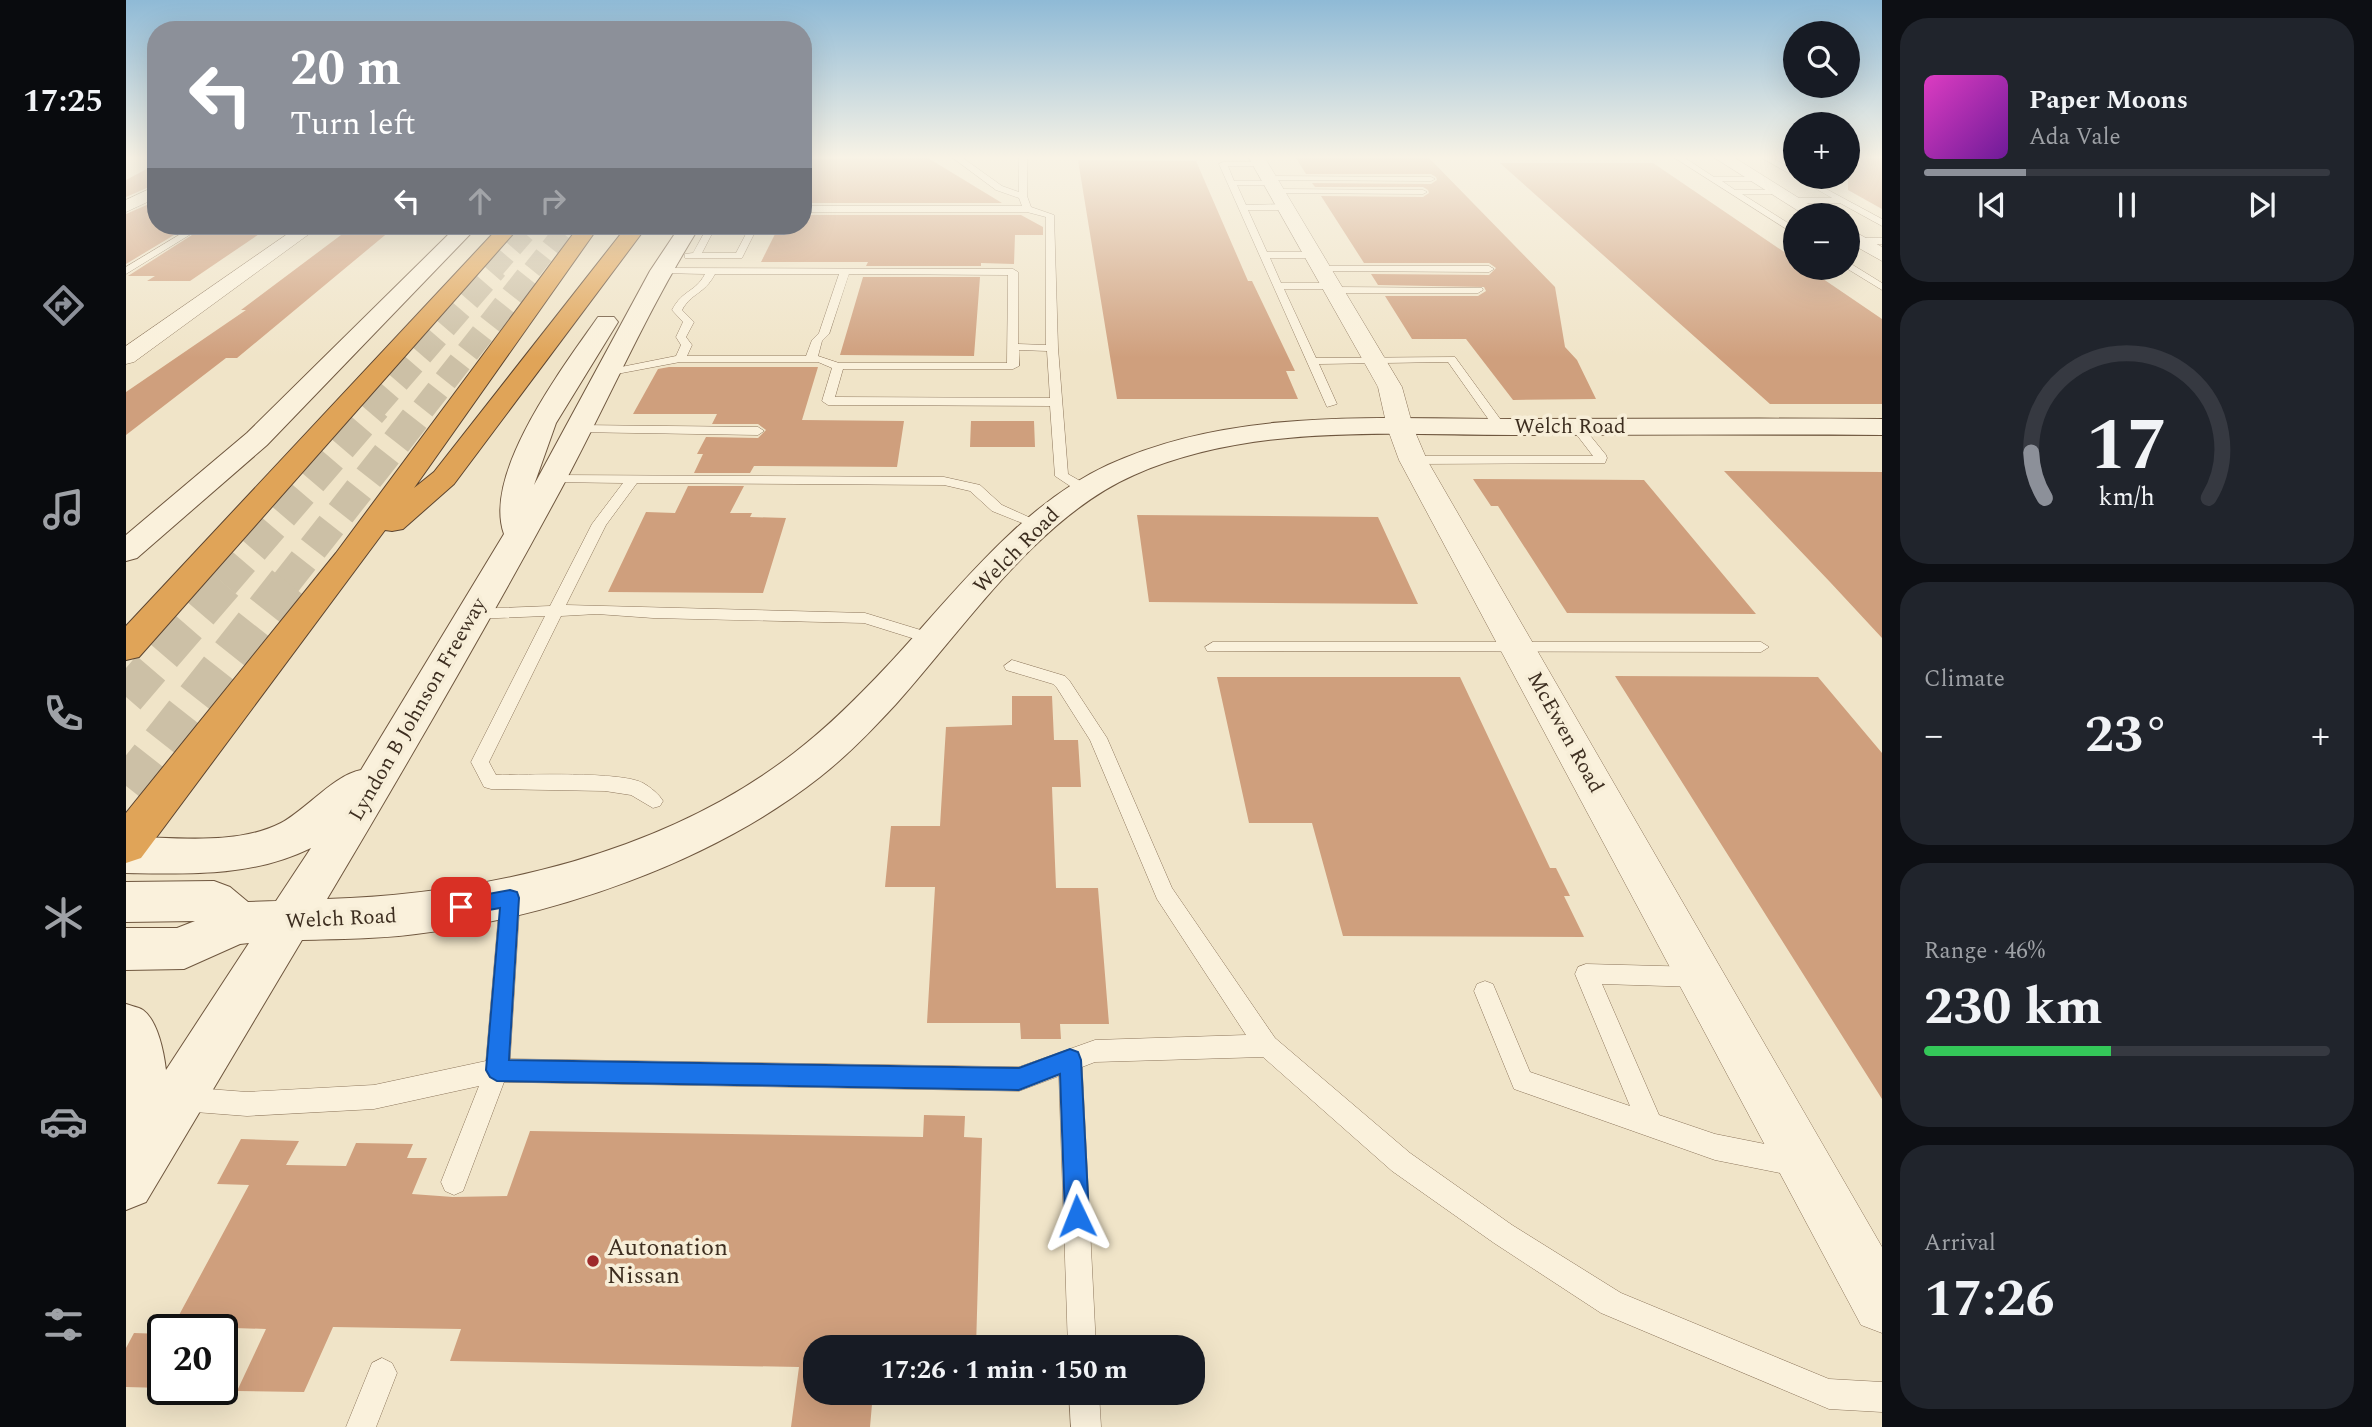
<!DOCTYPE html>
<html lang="en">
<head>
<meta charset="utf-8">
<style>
	:root { --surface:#171b24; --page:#20242c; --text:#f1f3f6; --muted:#9ea1a6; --line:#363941; --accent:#8c9099 }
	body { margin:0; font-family:Spectral,serif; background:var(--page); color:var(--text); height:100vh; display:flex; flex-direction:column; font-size:26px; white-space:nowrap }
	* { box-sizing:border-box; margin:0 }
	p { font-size:23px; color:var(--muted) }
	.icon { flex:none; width:38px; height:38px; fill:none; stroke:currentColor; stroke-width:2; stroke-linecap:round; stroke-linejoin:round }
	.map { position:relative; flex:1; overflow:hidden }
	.panel { display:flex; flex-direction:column; gap:18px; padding:18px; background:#0d0f14; width:490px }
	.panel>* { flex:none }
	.banner { position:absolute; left:21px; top:21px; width:665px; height:214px; border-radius:28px; box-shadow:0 7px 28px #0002; background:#8c9099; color:#fff; overflow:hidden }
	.buttons { position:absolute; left:1657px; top:21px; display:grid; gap:14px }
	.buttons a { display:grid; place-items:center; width:77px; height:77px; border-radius:50%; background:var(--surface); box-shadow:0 7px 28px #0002; font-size:35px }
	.speed { position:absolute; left:21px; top:1314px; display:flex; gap:14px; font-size:35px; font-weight:700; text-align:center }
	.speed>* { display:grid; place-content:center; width:91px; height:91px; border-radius:50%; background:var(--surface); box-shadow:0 7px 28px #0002; line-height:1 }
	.speed .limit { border:4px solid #111; border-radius:10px; background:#fff; color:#111 }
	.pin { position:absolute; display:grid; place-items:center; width:60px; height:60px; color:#fff; margin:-30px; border-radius:14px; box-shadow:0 4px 10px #0006 }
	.me { position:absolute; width:77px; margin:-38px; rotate:358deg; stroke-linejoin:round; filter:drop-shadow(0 0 5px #0008) }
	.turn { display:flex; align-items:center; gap:24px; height:147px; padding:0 28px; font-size:32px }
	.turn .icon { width:91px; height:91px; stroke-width:2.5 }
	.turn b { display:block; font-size:49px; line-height:60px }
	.lanes { display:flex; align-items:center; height:66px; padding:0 28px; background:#0003; justify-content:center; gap:35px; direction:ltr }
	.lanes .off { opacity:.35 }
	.big { font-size:52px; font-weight:700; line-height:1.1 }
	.panel .tile { flex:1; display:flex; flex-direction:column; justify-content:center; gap:10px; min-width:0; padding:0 24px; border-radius:28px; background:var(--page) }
	.panel .dial { align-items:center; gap:0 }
	.dial svg { height:182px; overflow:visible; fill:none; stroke:var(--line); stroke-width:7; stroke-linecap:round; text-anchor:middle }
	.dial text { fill:var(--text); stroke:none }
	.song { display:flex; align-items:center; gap:21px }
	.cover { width:84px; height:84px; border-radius:10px; background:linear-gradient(135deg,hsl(310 70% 55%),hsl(280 70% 35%)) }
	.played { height:7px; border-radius:4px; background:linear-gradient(90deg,var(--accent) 25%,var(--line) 25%) }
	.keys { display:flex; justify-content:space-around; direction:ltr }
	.heat { display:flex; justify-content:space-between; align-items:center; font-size:38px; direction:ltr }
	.charge { height:10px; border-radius:5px; background:linear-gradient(90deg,#34c759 46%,var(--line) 0) }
	.trip { position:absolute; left:677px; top:1335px; width:402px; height:70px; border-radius:28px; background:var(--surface); box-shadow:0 7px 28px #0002; font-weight:700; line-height:70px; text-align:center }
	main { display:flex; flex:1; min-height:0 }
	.tab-bar { display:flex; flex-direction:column; width:126px; justify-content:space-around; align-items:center; background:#090b0e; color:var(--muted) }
	.tab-bar .icon { width:49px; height:49px }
	.tab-bar .current { color:var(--accent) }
	.tab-bar b { font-size:32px; color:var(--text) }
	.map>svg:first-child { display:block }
	.building { fill:#cf9f7d }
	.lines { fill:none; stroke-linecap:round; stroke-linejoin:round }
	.highway-tunnel-far3 { stroke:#ccc0a6; stroke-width:19; stroke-dasharray:19 10; stroke-linecap:butt }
	.highway-tunnel-far2 { stroke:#ccc0a6; stroke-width:24; stroke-dasharray:24 12; stroke-linecap:butt }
	.highway-tunnel-far1 { stroke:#ccc0a6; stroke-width:30; stroke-dasharray:30 15; stroke-linecap:butt }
	.highway-tunnel { stroke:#ccc0a6; stroke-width:38; stroke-dasharray:38 18; stroke-linecap:butt }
	.lane-casing { stroke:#8d765c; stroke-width:1 }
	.street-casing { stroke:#8d765c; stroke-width:1 }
	.secondary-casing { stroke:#6f573f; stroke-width:2 }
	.highway-casing { stroke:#5b4430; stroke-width:2 }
	.lane { fill:#faf1dc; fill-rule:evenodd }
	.street { fill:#faf1dc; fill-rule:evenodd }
	.secondary { fill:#faf1dc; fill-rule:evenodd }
	.highway { fill:#e0a458; fill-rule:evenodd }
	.route { fill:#1a73e8; stroke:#114b97; stroke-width:2 }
	.poi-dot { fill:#9e2a2b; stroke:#f7eed8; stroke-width:2.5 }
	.labels { text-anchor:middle; stroke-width:7; stroke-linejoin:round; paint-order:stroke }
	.street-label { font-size:21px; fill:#3d2e20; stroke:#f7eed8 }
	.near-poi-label { font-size:24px; fill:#3d2e20; stroke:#f7eed8; text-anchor:start }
</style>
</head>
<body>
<main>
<nav class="tab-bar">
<b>17:25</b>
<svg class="icon current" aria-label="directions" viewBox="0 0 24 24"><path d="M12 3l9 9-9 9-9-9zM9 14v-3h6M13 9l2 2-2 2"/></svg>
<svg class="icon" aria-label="music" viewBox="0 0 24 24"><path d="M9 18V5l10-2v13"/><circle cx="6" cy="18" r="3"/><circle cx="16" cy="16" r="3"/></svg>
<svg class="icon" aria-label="phone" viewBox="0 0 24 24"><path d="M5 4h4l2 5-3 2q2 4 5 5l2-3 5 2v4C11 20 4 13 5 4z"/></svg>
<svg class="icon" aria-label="climate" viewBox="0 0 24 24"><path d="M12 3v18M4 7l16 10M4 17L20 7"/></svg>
<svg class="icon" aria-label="car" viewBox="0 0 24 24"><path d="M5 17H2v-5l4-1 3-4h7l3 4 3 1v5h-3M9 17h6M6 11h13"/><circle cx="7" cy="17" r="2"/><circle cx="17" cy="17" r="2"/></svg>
<svg class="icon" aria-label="filters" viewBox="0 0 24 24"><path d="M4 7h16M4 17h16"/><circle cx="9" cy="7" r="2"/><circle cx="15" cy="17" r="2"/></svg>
</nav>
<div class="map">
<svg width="1756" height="1427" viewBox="0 0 1756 1427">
	<rect width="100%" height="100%" fill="#f0e4c8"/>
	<!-- building -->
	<path class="building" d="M802 158 876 203H677V159Z
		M1170 158H1303L1429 287 1439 347 1451 360 1470 399 1387 400 1340 339H1286L1259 296H1352L1360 291 1358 287 1252 285 1245 274 1363 275 1370 268 1363 263H1238L1195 196 1297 197 1303 193 1302 190 1297 187H1189L1186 183 1305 184 1311 180 1310 177 1305 174H1180Z
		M1722 158H1756V209L1722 190Z
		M952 160 1070 161 1122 281H1126L1169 371H1160L1172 399H991Z
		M1374 163H1527L1670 260V268H1681L1756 319V404H1644Z
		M30 164V184L0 197V180Z
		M30 201V226H63L0 264V214Z
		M677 215H895L917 227V235H889L888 264 855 263V266H740L742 262H635L653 226H677Z
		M80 226H145L64 281H21L29 276H2Z
		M227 226H270L111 358H100L0 435V392L120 310H115Z
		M737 277H854L848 356 714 355Z
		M543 367H692L676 420 778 421 771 467 628 466 624 473H568L577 454H571L580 437 632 438 640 430 632 424H586L591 414H507L532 369Z
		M845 421H908L909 447H844Z
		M1598 471 1756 472V638L1704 582Z
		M1347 479 1518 480 1630 614 1441 613 1372 506H1365Z
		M562 486H618L604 513H626L624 517 660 518 637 593 482 592 520 512 549 513Z
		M1011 515 1252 517 1292 604 1023 602Z
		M1489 676 1692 677 1756 753V1099Z
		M1091 677H1334L1424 868H1430L1444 896H1438L1458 937 1217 936 1186 823H1123Z
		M886 696H926L928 740H952L955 787H926L930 888H972L983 1024H934L935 1039H895L894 1023H801L809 887H759L765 826H814L820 727 886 725Z
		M798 1115 839 1116 838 1137 856 1138 850 1348H690V1393H747L744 1427H665L673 1367 324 1361 335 1329 207 1327 178 1392 111 1391 140 1329 78 1327 76 1330H45L123 1185 91 1184 115 1139 173 1141 160 1165 220 1166 230 1143 287 1144 281 1158H301L286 1194 327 1197 381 1196 404 1131 797 1137Z
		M8 1333 37 1334V1388L0 1387V1348Z"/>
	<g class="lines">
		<!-- highway-tunnel-far3 -->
		<path class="highway-tunnel-far3" d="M368 270 406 226
			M406 270 441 226"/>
		<!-- highway-tunnel-far2 -->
		<path class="highway-tunnel-far2" d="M248 409 370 268
			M297 409 408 268"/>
		<!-- highway-tunnel-far1 -->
		<path class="highway-tunnel-far1" d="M98 584 250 407
			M159 584 298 407"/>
		<!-- highway-tunnel -->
		<path class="highway-tunnel" d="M0 697 99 582
			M0 786 161 582"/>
		<!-- lane casing -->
		<g class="lane-casing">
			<path id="lane" d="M827 158H837L876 186 893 192V158H901V196L905 207 928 215 932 348 942 474 963 486V492H953L929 476 924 406 702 405 696 401 706 368 692 362H554L480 376 474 373 480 370 550 356 555 345 550 337 557 322 546 310C557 289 569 293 579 274L532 273V269L535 268 887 269 892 272V344L920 345V217L901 212H677V206H896L893 198 870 190ZM589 274H713L693 333 686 340 680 356H561L566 345 560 337 568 322 556 310C566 292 578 295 589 274ZM723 274 882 275 881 363H713L692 356 696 341 703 334ZM893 350 921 351 924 398 709 397 717 369H887L893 366Z
				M1549 158H1559L1588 177H1631L1635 179 1631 181H1596L1609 190H1655L1652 194H1616L1670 228V235Z
				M1636 158H1646L1670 171V177H1678L1756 219V226L1714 203H1665L1668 198H1706Z
				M1097 162H1137L1134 166H1102L1108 181H1146L1150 183 1146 185H1111L1120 205 1159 204 1163 207 1159 210H1122L1141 252H1187L1192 255 1187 258H1144L1155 283H1205L1209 287 1356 288 1357 290 1352 293H1208L1204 289H1158L1190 358 1329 357 1380 427 1378 430H1370L1322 362 1193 364 1211 404 1201 407 1093 164Z
				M1143 176 1305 177 1309 179 1305 181 1140 180Z
				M1150 189 1297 190 1301 192 1297 194 1147 193Z
				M68 226H78L0 274V267Z
				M582 226H590L576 253H610L624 226H632L616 258H559V254L567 253Z
				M1722 238H1756V244H1722Z
				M1722 262 1756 283V290L1720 268Z
				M1196 266H1363L1368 269 1363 272 1193 271 1191 269Z
				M1450 422 1454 423 1480 455 1481 458 1479 463 1287 464 1281 460 1287 456H1467L1444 426Z
				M451 425 632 427 638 431 632 435 447 432 445 429Z
				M426 475 818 477 854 485 876 505 918 524 916 527H906L866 511 844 491 818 485 511 483 480 525 440 605 739 613 811 635 813 639 805 644 738 623 527 618 471 614 435 616 363 762 370 775C400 775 495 771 517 783 524 787 533 794 537 801L534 806 527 808 505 795 479 791 365 789 358 787 345 762 419 616 348 619 340 614 348 609 424 606 466 524 497 483 421 482 419 479Z
				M1087 642H1635L1643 647 1635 652 1081 651 1079 647Z
				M886 660 939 676 943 680 981 738 1046 888 1149 1038 1284 1153 1386 1225 1495 1293 1703 1379 1756 1382V1412L1703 1409 1475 1313 1368 1243 1266 1171 1137 1057 969 1062 956 1067 970 1348H942L933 1076 893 1091 378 1082 337 1191 328 1195 319 1191 315 1182 353 1086 248 1109 121 1116 56 1111 47 1108 44 1099 47 1090 56 1087 121 1092 248 1085 360 1061 374 898 377 892 384 889 391 892 394 898 384 1059 893 1067 969 1040 1120 1035 1031 899 964 740 931 688 927 684 880 670 878 666Z
				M1460 964 1572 967 1580 970 1583 977 1580 984 1572 987 1476 984 1533 1115 1589 1134 1669 1150 1678 1154 1682 1163 1678 1172 1669 1176 1589 1160 1388 1089 1348 991 1351 984 1359 981 1367 984 1404 1072 1504 1106 1449 974 1452 967Z
				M256 1358 266 1363 271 1373 250 1427H220L246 1363Z
				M943 1393H973L975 1427H945Z"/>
		</g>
		<!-- street casing -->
		<g class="street-casing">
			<path id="street" d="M1123 158H1139L1276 387 1287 427 1301 460 1756 1247V1333L1735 1325 1273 460 1261 427 1252 387Z
				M1589 158H1609L1700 215H1679Z
				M30 186V198L0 212V200Z
				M173 226H194L8 362 0 364V346Z
				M1722 228 1756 247V261L1722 242Z"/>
		</g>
		<!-- secondary casing -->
		<g class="secondary-casing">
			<path id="secondary" d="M331 226H352L141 445 11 558 0 561V535L121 433Z
				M554 226H574C523 307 485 395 440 480 364 621 283 761 201 899 361 894 539 853 668 753 702 727 732 697 762 665 828 594 892 507 982 465 1108 407 1253 419 1387 419 1510 419 1633 418 1756 419V435C1633 434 1511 435 1388 435 1262 435 1126 423 1008 475 912 517 838 628 770 704 746 730 722 755 694 777 585 863 427 917 290 934 252 939 214 939 176 940L20 1202 0 1210V1004C5 1006 12 1007 17 1010 32 1021 38 1053 40 1070L123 943 114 944 58 969 0 970V928H51L69 921 0 922V882L88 881 104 887 122 902 150 901 185 848C126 877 64 874 0 873V837C49 837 110 846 155 823 181 809 208 775 235 770L378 534C356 473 438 366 472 317H488L492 322 430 423 408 485 524 271Z"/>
		</g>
		<!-- highway casing -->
		<g class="highway-casing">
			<path id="highway" d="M374 226H394L13 657 0 660V626Z
				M453 226H473L288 488 308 472 501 226H521L328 484 277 529 266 531 259 530 15 858 0 863V813L210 553Z"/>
		</g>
		<!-- lane -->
		<use href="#lane" class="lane"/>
		<!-- street -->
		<use href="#street" class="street"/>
		<!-- secondary -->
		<use href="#secondary" class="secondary"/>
		<!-- highway -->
		<use href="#highway" class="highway"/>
	</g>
	<!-- sky -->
	<linearGradient id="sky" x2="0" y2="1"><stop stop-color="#8fbad6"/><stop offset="0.44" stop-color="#f8f3e6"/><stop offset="1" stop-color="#f8f3e6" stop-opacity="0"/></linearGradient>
	<rect width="1756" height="358" fill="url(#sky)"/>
	<!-- route -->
	<path class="route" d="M384 890 391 892 393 898 383 1060 893 1068 944 1049 952 1052 955 1060 963 1216 959 1225 951 1228 942 1225 939 1216 934 1074 893 1090 371 1081 364 1077 360 1070 374 908 335 915 329 913 326 907 329 901 335 899Z"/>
	<!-- markers -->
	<circle class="poi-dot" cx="467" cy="1261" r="7"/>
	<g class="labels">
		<!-- street labels -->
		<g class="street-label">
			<text x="1444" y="433">Welch Road</text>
			<text transform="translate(890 550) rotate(-45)" y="7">Welch Road</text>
			<text transform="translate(291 709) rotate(-60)" y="7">Lyndon B Johnson Freeway</text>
			<text transform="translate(1440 732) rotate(61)" y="7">McEwen Road</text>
			<text transform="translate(215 918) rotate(-3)" y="7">Welch Road</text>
		</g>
		<!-- near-poi labels -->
		<g class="near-poi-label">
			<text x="481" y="1255">Autonation<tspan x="481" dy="28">Nissan</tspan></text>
		</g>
	</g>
</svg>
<div class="buttons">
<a><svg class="icon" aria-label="search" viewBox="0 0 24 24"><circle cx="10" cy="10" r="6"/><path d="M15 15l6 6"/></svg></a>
<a>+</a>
<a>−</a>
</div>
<div class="speed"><div class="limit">20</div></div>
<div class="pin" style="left:335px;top:907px;background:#d93025"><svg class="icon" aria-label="arrive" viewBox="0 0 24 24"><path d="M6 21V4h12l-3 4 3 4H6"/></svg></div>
<svg class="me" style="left:951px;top:1216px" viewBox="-20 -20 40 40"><path d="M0-17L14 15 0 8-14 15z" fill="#1a73e8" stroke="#fff" stroke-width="4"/></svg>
<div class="trip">17:26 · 1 min · 150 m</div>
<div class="banner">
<div class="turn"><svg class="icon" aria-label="left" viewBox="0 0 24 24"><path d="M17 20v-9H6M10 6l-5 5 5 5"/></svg><div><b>20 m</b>Turn left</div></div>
<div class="lanes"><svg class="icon" aria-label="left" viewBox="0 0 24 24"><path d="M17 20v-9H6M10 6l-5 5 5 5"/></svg><svg class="icon off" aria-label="ahead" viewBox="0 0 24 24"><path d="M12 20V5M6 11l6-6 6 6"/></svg><svg class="icon off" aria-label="right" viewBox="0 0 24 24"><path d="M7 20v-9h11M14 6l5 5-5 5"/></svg></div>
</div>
</div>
<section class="panel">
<div class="tile">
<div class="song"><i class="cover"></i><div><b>Paper Moons</b><p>Ada Vale</p></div></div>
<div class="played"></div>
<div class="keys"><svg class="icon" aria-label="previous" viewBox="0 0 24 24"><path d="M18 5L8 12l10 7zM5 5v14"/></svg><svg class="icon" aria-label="pause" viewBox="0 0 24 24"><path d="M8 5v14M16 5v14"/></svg><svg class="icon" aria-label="next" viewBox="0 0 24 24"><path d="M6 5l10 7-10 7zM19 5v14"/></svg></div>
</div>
<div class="tile dial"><svg viewBox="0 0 100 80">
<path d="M14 69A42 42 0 1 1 86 69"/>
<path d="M14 69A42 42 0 0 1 8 49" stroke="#8c9099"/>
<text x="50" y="56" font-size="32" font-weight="700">17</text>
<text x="50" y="72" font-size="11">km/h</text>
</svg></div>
<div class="tile"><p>Climate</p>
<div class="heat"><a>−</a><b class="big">23°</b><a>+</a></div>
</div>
<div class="tile"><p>Range · 46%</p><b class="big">230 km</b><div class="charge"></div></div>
<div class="tile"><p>Arrival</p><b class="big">17:26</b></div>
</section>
</main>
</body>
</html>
